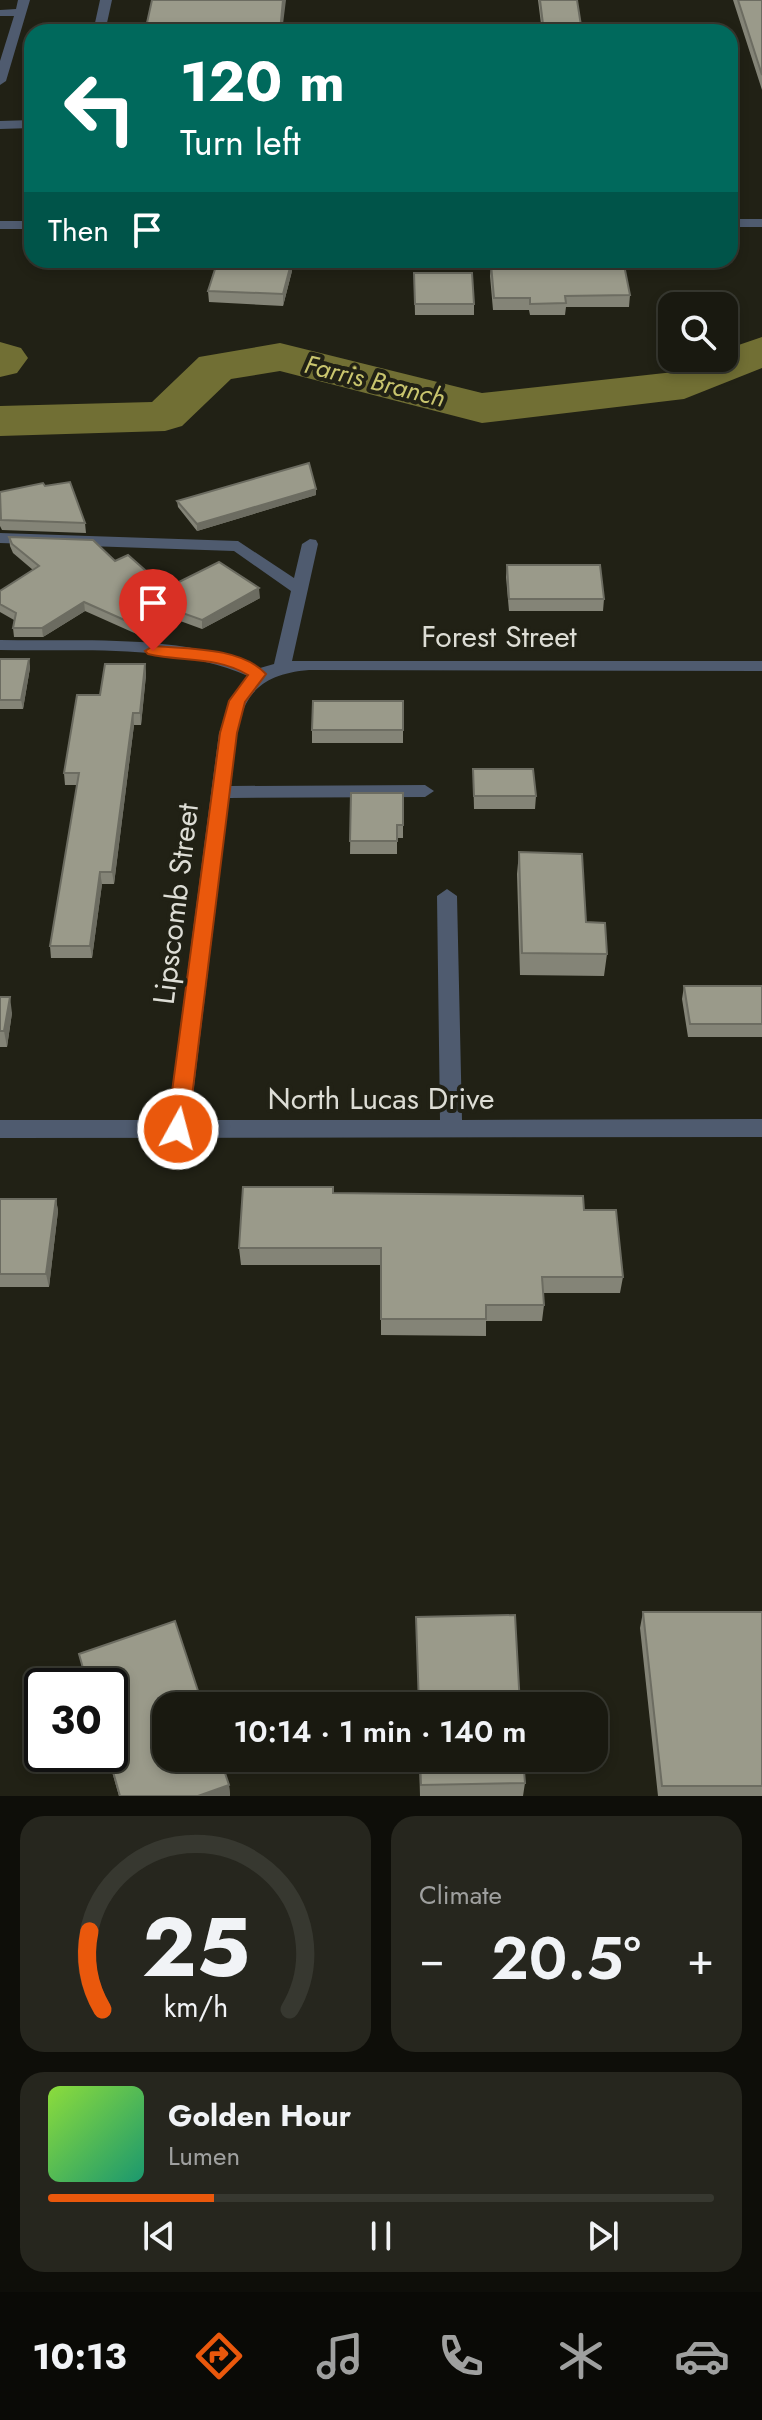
<!DOCTYPE html>
<html lang="en">
<head>
<meta charset="utf-8">
<style>
	:root { --surface:#191910; --page:#26261e; --text:#f1f3f6; --muted:#9fa09f; --line:#373830; --accent:#ea580c }
	body { margin:0; font-family:Jost,sans-serif; background:var(--page); color:var(--text); height:100vh; display:flex; flex-direction:column; font-size:30px; white-space:nowrap }
	* { box-sizing:border-box; margin:0 }
	p { font-size:26px; color:var(--muted) }
	.icon { flex:none; width:44px; height:44px; fill:none; stroke:currentColor; stroke-width:2; stroke-linecap:round; stroke-linejoin:round }
	.map { position:relative; height:1796px; overflow:hidden }
	.side { display:flex; flex-direction:column; gap:20px; padding:20px; background:#0e0e09; flex:1 }
	.side>* { flex:none }
	.hud { position:absolute; left:24px; top:24px; width:714px; height:244px; border-radius:24px; box-shadow:0 4px 12px #0003,0 0 0 2px var(--line); background:#00695c; color:#fff; overflow:hidden }
	.fabs { position:absolute; left:658px; top:292px; display:grid; gap:16px }
	.fabs a { display:grid; place-items:center; width:80px; height:80px; border-radius:16px; background:var(--surface); box-shadow:0 4px 12px #0003,0 0 0 2px var(--line); font-size:40px }
	.speed { position:absolute; left:24px; top:1668px; display:flex; gap:16px; font-size:40px; font-weight:700; text-align:center }
	.speed>* { display:grid; place-content:center; width:104px; height:104px; border-radius:50%; background:var(--surface); box-shadow:0 4px 12px #0003,0 0 0 2px var(--line); line-height:1 }
	.speed .limit { border:4px solid #111; border-radius:12px; background:#fff; color:#111 }
	.pin { position:absolute; display:grid; place-items:center; width:68px; height:68px; color:#fff; margin:-82px -34px; border-radius:50% 50% 50% 0; rotate:-45deg; box-shadow:0 0 8px #0007 }
	.pin .icon { rotate:45deg }
	.me { position:absolute; width:88px; margin:-44px; rotate:7deg; stroke-linejoin:round; filter:drop-shadow(0 0 6px #0008) }
	.turn { display:flex; align-items:center; gap:28px; height:168px; padding:0 24px; font-size:36px }
	.turn .icon { width:104px; height:104px; stroke-width:2.5 }
	.turn b { display:block; font-size:56px; line-height:68px }
	.then { display:flex; align-items:center; height:76px; padding:0 24px; background:#0003; gap:16px; font-size:30px }
	.big { font-size:60px; font-weight:600; line-height:1.1 }
	.side .tile { flex:1; display:flex; flex-direction:column; justify-content:center; gap:12px; min-width:0; padding:0 28px; border-radius:24px; background:var(--page) }
	.side .dial { align-items:center; gap:0 }
	.dial svg { height:208px; overflow:visible; fill:none; stroke:var(--line); stroke-width:7; stroke-linecap:round; text-anchor:middle }
	.dial text { fill:var(--text); stroke:none }
	.song { display:flex; align-items:center; gap:24px }
	.cover { width:96px; height:96px; border-radius:12px; background:linear-gradient(135deg,hsl(90 70% 55%),hsl(160 70% 35%)) }
	.played { height:8px; border-radius:4px; background:linear-gradient(90deg,var(--accent) 25%,var(--line) 25%) }
	.keys { display:flex; justify-content:space-around; direction:ltr }
	.heat { display:flex; justify-content:space-between; align-items:center; font-size:44px; direction:ltr }
	.side .tiles { flex:1; display:grid; gap:20px; grid-template-columns:1fr 1fr }
	.tile:last-child { grid-column:span 2 }
	.trip { position:absolute; left:152px; top:1692px; width:456px; height:80px; border-radius:24px; background:var(--surface); box-shadow:0 4px 12px #0003,0 0 0 2px var(--line); font-weight:600; line-height:80px; text-align:center }
	.tabs { display:flex; height:128px; justify-content:space-around; align-items:center; background:#0a0a06; color:var(--muted) }
	.tabs .icon { width:56px; height:56px }
	.tabs .on { color:var(--accent) }
	.tabs b { font-size:36px; color:var(--text) }
	.map>svg:first-child { display:block }
	.lines { fill:none; stroke-linecap:round; stroke-linejoin:round }
	.river { fill:#716f34; fill-rule:evenodd }
	.minor { fill:#4f5b6f; fill-rule:evenodd }
	.wall { fill:#848477 }
	.shaded-wall { fill:#6c6c61 }
	.building { fill:#9a9a8a; stroke:#6c6c61; stroke-width:2 }
	.route { fill:#ea580c; stroke:#983908; stroke-width:2 }
	.labels { text-anchor:middle; stroke-width:8; stroke-linejoin:round; paint-order:stroke }
	.far-water-label { font-size:26px; font-style:italic; fill:#c9c56e; stroke:#212115 }
	.street-label { font-size:30px; fill:#ddddd5; stroke:#212115 }
</style>
</head>
<body>
<div class="map">
<svg width="762" height="1796" viewBox="0 0 762 1796">
	<rect width="100%" height="100%" fill="#212115"/>
	<g class="lines">
		<!-- river -->
		<path class="river" d="M762 337V368L684 399 482 423 280 371 231 379 182 426 165 431 0 436V406L152 402 199 357 280 343 482 393 674 372 706 358H724V350Z
			M0 342 21 348 28 358 17 373 0 377Z"/>
		<!-- minor -->
		<path class="minor" d="M18 0H30L6 81 0 85V61L14 16H0V10L16 9Z
			M100 0H112L105 32H93Z
			M32 120V128L0 129V121Z
			M730 219H762V227H730Z
			M0 221H32V229H0Z
			M0 533 238 541 294 578 302 544 310 539 316 540 318 544 292 661H762V671L309 670C234 676 238 724 231 786L425 785 434 791 425 797 229 798 190 1120H440L437 896 447 889 457 896 462 1120 762 1119V1137L0 1138V1120H168L219 733 234 694 248 676C172 643 81 652 0 650V640C86 642 180 633 260 668L274 664 291 591 234 551 0 543Z"/>
	</g>
	<!-- wall -->
	<path class="wall" d="M538 0H577L582 32H542Z
		M733 0H762V90Z
		M292 260V271L283 306 209 302 208 291Z
		M589 260H623L630 295 629 307H566L565 315H530L529 310H493L490 276 491 264H589Z
		M414 273 474 304V315H415Z
		M45 486 85 523 86 533 2 530 0 526V492Z
		M316 495 197 531 178 507 177 501Z
		M9 537 115 561 156 588 155 594 260 598 202 629 153 611 150 640 85 611 43 637H14L13 628 14 620 0 612V591L33 570 13 553 10 546Z
		M507 565 604 599 603 611H509L506 577Z
		M0 659H29L30 668 23 709H0Z
		M145 664 146 675 141 725H134L114 884H102L92 958H51L50 946 77 785H65L64 773 100 695Z
		M403 701V743H312V730Z
		M473 769 536 796 535 809H474Z
		M351 793H403V838H397V854H350Z
		M519 852 586 922 607 954 604 976 520 975 517 874Z
		M684 986H762V1037H688L682 999Z
		M0 997 12 1013 7 1047H0Z
		M334 1193 584 1210 623 1277 620 1293H543L544 1305 542 1321H486V1336L381 1335V1265H241L239 1248Z
		M0 1199H56L58 1211 49 1287H0Z
		M643 1612H762V1796H658L640 1628Z
		M79 1654 229 1785 230 1796H119L107 1754H110V1686H87Z
		M419 1758H523L525 1783 523 1796H420Z"/>
	<!-- shaded-wall -->
	<path class="shaded-wall" d="M283 0H286L282 32H280Z
		M292 260V271L283 306V294Z
		M316 489V495L197 531V524Z
		M259 588 260 598 202 629V620Z
		M84 602 85 611 43 637 42 628Z
		M152 602 153 611 150 640 149 631Z
		M29 659 30 668 23 709 21 700Z
		M145 664 146 675 141 725 140 713Z
		M133 713 134 725 114 884 112 872Z
		M100 872 102 884 92 958 90 946Z
		M10 997 12 1013 7 1047 4 1031Z
		M56 1199 58 1211 49 1287 46 1274Z
		M229 1785 230 1796H198Z"/>
	<!-- building -->
	<path class="building" d="M152 0H283L280 32H145Z
		M540 0H577L582 32H544Z
		M738 0H762V75Z
		M218 260H292L283 294 208 291Z
		M590 260H623L630 295 565 296 566 303 530 304V298H494L491 264H591Z
		M414 273H472L474 304H415Z
		M309 463 316 489 197 524 177 501Z
		M70 482 85 523 1 520 0 492 43 483 45 486Z
		M9 537 93 540 115 561 128 555 155 579 153 595 219 562 259 588 202 620 152 602 149 631 84 602 42 628H13L16 613 0 604V591L39 566 12 544Z
		M507 565H600L604 599H509Z
		M0 659H29L21 700H0Z
		M105 664H145L140 713H133L112 872H100L90 946H50L79 773H64L77 695H100Z
		M313 701H403V730H312Z
		M473 769H533L536 796H474Z
		M351 793H403V825H397V841H350Z
		M519 852 582 854 586 922 605 923 607 954 522 953Z
		M684 986H762V1024H690Z
		M0 997H10L4 1031H0Z
		M243 1187H333V1193L583 1196 584 1210H616L623 1277H542L544 1305H486V1319H381V1248H239Z
		M0 1199H56L46 1274H0Z
		M643 1612H762V1786H662Z
		M515 1615 520 1706H419L416 1617Z
		M175 1621 203 1706H166V1758H220L229 1785 198 1796H120L108 1754H110V1686H88L79 1654Z
		M420 1758H523L525 1783 421 1785Z"/>
	<!-- route -->
	<path class="route" d="M153 646C188 649 241 647 266 674L245 702 237 733 188 1129 185 1135H170L167 1129 220 733 229 701 248 675C217 656 182 662 148 654L145 651Z"/>
	<g class="labels">
		<!-- far-water labels -->
		<g class="far-water-label">
			<text transform="translate(375 381) rotate(14)" y="9">Farris Branch</text>
		</g>
		<!-- street labels -->
		<g class="street-label">
			<text x="499" y="647">Forest Street</text>
			<text transform="translate(176 904) rotate(-83)" y="10">Lipscomb Street</text>
			<text x="381" y="1109">North Lucas Drive</text>
		</g>
	</g>
</svg>
<div class="fabs">
<a><svg class="icon" aria-label="search" viewBox="0 0 24 24"><circle cx="10" cy="10" r="6"/><path d="M15 15l6 6"/></svg></a>
</div>
<div class="speed"><div class="limit">30</div></div>
<div class="pin" style="left:153px;top:651px;background:#d93025"><svg class="icon" aria-label="arrive" viewBox="0 0 24 24"><path d="M6 21V4h12l-3 4 3 4H6"/></svg></div>
<svg class="me" style="left:178px;top:1129px" viewBox="-20 -20 40 40"><circle r="17" fill="#ea580c" stroke="#fff" stroke-width="3"/><path d="M0-11L8 9 0 5-8 9z" fill="#fff"/></svg>
<div class="trip">10:14 · 1 min · 140 m</div>
<div class="hud">
<div class="turn"><svg class="icon" aria-label="left" viewBox="0 0 24 24"><path d="M17 20v-9H6M10 6l-5 5 5 5"/></svg><div><b>120 m</b>Turn left</div></div>
<div class="then">Then<svg class="icon" aria-label="arrive" viewBox="0 0 24 24"><path d="M6 21V4h12l-3 4 3 4H6"/></svg></div>
</div>
</div>
<section class="side">
<div class="tiles">
<div class="tile dial"><svg viewBox="0 0 100 80">
<path d="M14 69A42 42 0 1 1 86 69"/>
<path d="M14 69A42 42 0 0 1 9 39" stroke="#ea580c"/>
<text x="50" y="56" font-size="32" font-weight="700">25</text>
<text x="50" y="72" font-size="11">km/h</text>
</svg></div>
<div class="tile"><p>Climate</p>
<div class="heat"><a>−</a><b class="big">20.5°</b><a>+</a></div>
</div>
<div class="tile">
<div class="song"><i class="cover"></i><div><b>Golden Hour</b><p>Lumen</p></div></div>
<div class="played"></div>
<div class="keys"><svg class="icon" aria-label="previous" viewBox="0 0 24 24"><path d="M18 5L8 12l10 7zM5 5v14"/></svg><svg class="icon" aria-label="pause" viewBox="0 0 24 24"><path d="M8 5v14M16 5v14"/></svg><svg class="icon" aria-label="next" viewBox="0 0 24 24"><path d="M6 5l10 7-10 7zM19 5v14"/></svg></div>
</div>
</div>
</section>
<nav class="tabs">
<b>10:13</b>
<svg class="icon on" aria-label="directions" viewBox="0 0 24 24"><path d="M12 3l9 9-9 9-9-9zM9 14v-3h6M13 9l2 2-2 2"/></svg>
<svg class="icon" aria-label="music" viewBox="0 0 24 24"><path d="M9 18V5l10-2v13"/><circle cx="6" cy="18" r="3"/><circle cx="16" cy="16" r="3"/></svg>
<svg class="icon" aria-label="phone" viewBox="0 0 24 24"><path d="M5 4h4l2 5-3 2q2 4 5 5l2-3 5 2v4C11 20 4 13 5 4z"/></svg>
<svg class="icon" aria-label="climate" viewBox="0 0 24 24"><path d="M12 3v18M4 7l16 10M4 17L20 7"/></svg>
<svg class="icon" aria-label="car" viewBox="0 0 24 24"><path d="M5 17H2v-5l4-1 3-4h7l3 4 3 1v5h-3M9 17h6M6 11h13"/><circle cx="7" cy="17" r="2"/><circle cx="17" cy="17" r="2"/></svg>
</nav>
</body>
</html>
